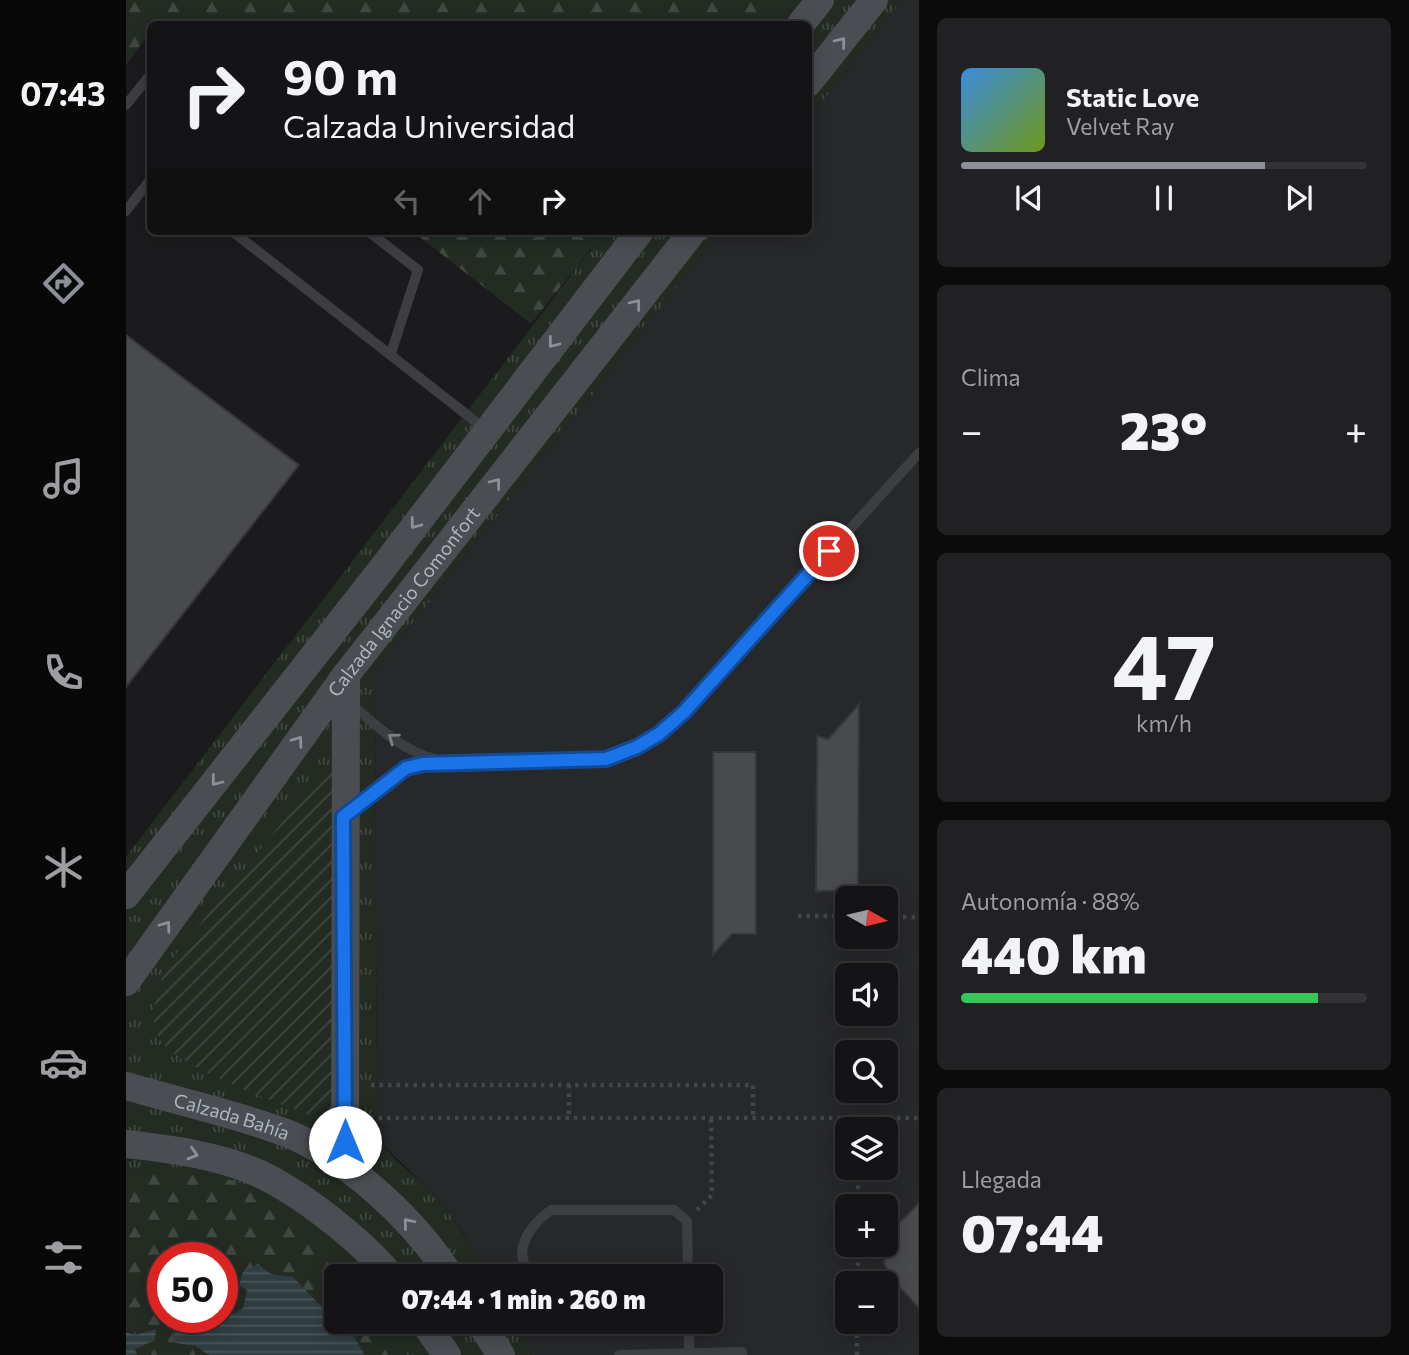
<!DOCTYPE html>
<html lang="es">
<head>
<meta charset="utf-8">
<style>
	:root { --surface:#141416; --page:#212123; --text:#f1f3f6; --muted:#9d9ea1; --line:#333335; --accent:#8c9099 }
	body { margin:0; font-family:Commissioner,sans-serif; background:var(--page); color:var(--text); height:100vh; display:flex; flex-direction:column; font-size:26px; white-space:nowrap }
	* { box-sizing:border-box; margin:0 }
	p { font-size:23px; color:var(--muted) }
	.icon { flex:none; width:38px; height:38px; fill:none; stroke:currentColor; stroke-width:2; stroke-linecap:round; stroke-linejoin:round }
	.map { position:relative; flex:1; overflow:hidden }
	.side { display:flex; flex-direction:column; gap:18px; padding:18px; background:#0b0b0c; width:490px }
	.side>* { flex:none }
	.guide { position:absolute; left:21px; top:21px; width:665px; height:214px; border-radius:10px; box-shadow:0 4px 18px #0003,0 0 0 2px var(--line); background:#141416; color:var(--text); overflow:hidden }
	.needle { width:46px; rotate:98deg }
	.fabs { position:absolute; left:709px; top:886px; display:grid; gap:14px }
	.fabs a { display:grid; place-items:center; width:63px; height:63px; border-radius:10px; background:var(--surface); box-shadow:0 4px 18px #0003,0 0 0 2px var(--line); font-size:35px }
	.speed { position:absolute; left:21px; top:1242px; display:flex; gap:14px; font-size:35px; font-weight:700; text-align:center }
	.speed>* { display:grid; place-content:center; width:91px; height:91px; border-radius:50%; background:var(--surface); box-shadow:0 4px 18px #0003,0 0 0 2px var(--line); line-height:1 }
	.speed .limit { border:10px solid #d22; background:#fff; color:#111 }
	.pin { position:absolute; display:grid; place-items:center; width:60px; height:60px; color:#fff; margin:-30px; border:4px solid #fff; border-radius:50%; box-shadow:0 2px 7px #0007 }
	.me { position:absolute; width:77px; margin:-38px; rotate:0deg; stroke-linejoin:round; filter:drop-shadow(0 0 5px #0008) }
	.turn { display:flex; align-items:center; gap:24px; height:147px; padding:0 21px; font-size:32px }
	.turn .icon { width:91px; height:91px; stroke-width:2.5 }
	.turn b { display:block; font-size:49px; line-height:60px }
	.lanes { display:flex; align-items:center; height:66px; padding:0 21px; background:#0003; justify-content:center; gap:35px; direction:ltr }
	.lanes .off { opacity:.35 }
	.big { font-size:52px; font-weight:800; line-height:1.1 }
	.side .widget { flex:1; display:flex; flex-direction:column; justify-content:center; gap:10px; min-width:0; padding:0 24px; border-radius:10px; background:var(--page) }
	.side .dial { align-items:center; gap:0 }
	.dial b { font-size:91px; line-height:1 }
	.song { display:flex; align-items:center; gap:21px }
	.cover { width:84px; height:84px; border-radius:10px; background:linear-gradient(135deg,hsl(210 70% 55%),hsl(80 70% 35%)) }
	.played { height:7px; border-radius:4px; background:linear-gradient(90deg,var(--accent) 75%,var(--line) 75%) }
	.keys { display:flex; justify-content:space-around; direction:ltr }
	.heat { display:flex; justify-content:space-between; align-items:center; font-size:38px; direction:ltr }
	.charge { height:10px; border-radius:5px; background:linear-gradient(90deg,#34c759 88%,var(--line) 0) }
	.trip { position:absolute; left:198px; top:1264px; width:399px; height:70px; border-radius:10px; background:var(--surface); box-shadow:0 4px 18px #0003,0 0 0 2px var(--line); font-weight:800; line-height:70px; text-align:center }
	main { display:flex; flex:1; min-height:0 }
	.tab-bar { display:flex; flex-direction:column; width:126px; justify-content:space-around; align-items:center; background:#080809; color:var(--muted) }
	.tab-bar .icon { width:49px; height:49px }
	.tab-bar .active { color:var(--accent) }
	.tab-bar b { font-size:32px; color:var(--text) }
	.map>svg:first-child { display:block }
	.built { fill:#27282a; fill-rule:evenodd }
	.grass { fill:url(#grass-tufts) }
	.forest { fill:url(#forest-firs) }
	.garden { fill:url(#garden-furrows) }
	.water { fill:url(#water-rules) }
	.building { fill:#484a4d; stroke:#353639; stroke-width:2 }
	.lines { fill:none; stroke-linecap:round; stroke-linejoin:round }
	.path { stroke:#424649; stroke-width:4.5; stroke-dasharray:3.5 5; stroke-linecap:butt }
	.lane { stroke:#3c3e42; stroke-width:10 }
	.secondary { stroke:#4a4e52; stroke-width:28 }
	.oneway { stroke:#8b9297 }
	.oneway2 { stroke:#7b8085 }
	.route-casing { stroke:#114b97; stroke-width:18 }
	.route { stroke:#1a73e8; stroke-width:12 }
	.labels { text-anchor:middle; stroke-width:7; stroke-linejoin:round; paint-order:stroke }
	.street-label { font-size:19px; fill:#aeb6bc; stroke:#161618 }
</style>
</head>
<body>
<main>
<nav class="tab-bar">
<b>07:43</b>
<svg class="icon active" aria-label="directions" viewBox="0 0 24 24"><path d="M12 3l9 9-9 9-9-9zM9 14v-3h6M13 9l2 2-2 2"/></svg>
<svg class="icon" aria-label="music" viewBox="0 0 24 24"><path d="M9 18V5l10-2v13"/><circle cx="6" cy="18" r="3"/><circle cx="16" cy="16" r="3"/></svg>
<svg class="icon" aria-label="phone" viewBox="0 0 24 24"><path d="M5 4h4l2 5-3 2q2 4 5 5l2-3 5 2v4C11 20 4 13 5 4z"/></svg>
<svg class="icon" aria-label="climate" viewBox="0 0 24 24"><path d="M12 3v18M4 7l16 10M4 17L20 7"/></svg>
<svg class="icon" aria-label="car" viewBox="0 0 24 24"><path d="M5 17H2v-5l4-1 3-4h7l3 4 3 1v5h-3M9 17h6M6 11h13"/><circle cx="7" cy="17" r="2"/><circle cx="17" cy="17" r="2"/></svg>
<svg class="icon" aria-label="filters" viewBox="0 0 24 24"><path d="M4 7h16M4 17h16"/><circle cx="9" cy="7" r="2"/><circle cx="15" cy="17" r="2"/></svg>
</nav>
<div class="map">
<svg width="793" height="1355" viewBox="0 0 793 1355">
	<defs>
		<pattern id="grass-tufts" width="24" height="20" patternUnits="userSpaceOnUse" patternTransform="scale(1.75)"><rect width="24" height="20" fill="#232b23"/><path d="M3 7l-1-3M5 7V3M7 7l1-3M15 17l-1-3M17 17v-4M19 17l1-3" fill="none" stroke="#404841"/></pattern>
		<pattern id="forest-firs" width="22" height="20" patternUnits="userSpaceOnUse" patternTransform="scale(1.75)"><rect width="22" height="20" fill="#232b23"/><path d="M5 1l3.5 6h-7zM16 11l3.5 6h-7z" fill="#404841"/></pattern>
		<pattern id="garden-furrows" width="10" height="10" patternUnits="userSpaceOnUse" patternTransform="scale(1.75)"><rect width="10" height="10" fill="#232b23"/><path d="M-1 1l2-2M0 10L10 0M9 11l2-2" fill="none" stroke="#404841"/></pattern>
		<pattern id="water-rules" width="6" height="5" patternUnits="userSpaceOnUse" patternTransform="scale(1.75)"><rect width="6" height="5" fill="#303e42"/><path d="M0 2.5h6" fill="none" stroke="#4b585b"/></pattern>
	</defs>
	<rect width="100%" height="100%" fill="#1b1b1d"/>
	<!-- built -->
	<path class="built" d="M776 0H793V1355H407L389 1321H584V1276H364L337 1232 307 1193 254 1142 251 1133 249 671 595 231H682L683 119ZM721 898H760V936H721ZM721 975H760V1013H721ZM721 1052H760V1090H721ZM721 1129H760V1167H721ZM721 1206H760V1244H721ZM721 1283H760V1321H721Z"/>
	<!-- grass -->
	<path class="grass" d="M662 0H776L683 119 682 24H642Z
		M479 231H595L249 671 251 1133C260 1159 292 1175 309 1196 330 1221 347 1248 364 1276H229C209 1249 145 1192 112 1183 75 1172 38 1172 0 1175V857Z
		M262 1321H389L407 1355H278Z"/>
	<!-- forest -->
	<path class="forest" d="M0 0H662L642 24H24V32L0 65Z
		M286 231H479L405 324Z
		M53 1172C72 1175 98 1176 116 1184 158 1204 202 1239 229 1276H210V1314L194 1305 167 1277 145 1274 121 1290 117 1308 105 1315 96 1312V1258H37V1318H48L49 1343 69 1346 83 1355H11L9 1349 29 1329 9 1335 0 1332V1175Z
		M219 1321H262L278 1355H239Z"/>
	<!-- garden -->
	<path class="garden" d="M209 757 206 1124C170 1109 50 1069 33 1038 21 1016 33 987 41 965Z"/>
	<!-- water -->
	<path class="water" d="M132 1264 145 1274 167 1277 194 1305 210 1314V1321H219L239 1355H83L69 1346 49 1343 48 1318H96V1312L105 1315 117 1308 121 1290 113 1285 117 1272Z
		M30 1329 29 1340 9 1349 11 1355H0V1332L9 1335Z"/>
	<!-- building -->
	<path class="building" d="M0 335 173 465 0 687Z
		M733 704 732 891H690L691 736 702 739Z
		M587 752H630V934H606L587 955Z
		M793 1203V1308L765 1278 758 1264 762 1234Z"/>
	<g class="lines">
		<!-- path -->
		<path class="path" d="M672 916H721
			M760 917H793
			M245 1085H627V1118
			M443 1085V1118
			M244 1118H793
			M732 1129V1118
			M732 1206V1167
			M571 1210 586 1195 585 1118
			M732 1283V1244
			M731 1355V1321"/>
		<!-- lane -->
		<path class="lane" d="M0 105 24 75
			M0 211 24 180
			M106 231 359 429
			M242 231 292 270 265 353
			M226 705C252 727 278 752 312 760
			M226 809 280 768 323 762 480 759 511 747 533 734 558 712 793 453
			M407 1276C383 1253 404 1225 425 1210H548L561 1221 562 1276
			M563 1321V1353
			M493 1355 616 1352V1355"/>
		<!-- secondary -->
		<g class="secondary">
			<path d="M675 24 694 0"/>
			<path d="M682 83 748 0"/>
			<path d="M0 895 256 569 514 231"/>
			<path id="s1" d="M0 982 220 675 567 231"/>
			<path id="s2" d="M0 1086C51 1101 105 1113 155 1131 218 1154 289 1220 324 1276"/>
			<path d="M0 1144C44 1149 91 1155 132 1173 176 1194 233 1238 265 1276"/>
			<path d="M219 1166 220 675"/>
			<path d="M297 1321 321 1355"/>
			<path d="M353 1321 375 1355"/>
		</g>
	</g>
	<!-- one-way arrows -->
	<defs><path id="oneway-chevron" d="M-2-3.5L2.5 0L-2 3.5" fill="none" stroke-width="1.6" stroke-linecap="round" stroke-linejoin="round" transform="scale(1.75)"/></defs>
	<g class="oneway">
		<use href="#oneway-chevron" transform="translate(715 42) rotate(-52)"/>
		<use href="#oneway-chevron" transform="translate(510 304) rotate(-52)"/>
		<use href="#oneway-chevron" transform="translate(427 343) rotate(128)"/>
		<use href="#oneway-chevron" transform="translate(370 483) rotate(-52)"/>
		<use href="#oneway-chevron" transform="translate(289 524) rotate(127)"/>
		<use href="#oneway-chevron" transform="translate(172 741) rotate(-54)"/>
		<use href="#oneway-chevron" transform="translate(90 781) rotate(128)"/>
		<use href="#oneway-chevron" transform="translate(40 926) rotate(-54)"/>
		<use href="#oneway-chevron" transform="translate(67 1154) rotate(17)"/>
		<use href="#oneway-chevron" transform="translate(282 1223) rotate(-130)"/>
	</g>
	<use class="oneway2" href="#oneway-chevron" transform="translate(267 738) rotate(-144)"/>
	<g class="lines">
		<!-- route casing -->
		<g class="route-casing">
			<path id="route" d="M219 1142 217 817 280 768 297 764 480 759 511 747 533 734 558 712 703 551"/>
		</g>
		<!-- route -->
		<use href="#route" class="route"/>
	</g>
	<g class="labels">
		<!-- street labels -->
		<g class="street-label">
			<text dy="7" stroke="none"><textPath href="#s1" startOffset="471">Calzada Ignacio Comonfort</textPath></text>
			<text dy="7" stroke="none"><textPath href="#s2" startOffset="110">Calzada Bahía</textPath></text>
		</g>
	</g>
</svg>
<div class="fabs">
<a><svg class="needle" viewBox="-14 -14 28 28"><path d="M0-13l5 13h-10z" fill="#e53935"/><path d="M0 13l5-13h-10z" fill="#9d9ea1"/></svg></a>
<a><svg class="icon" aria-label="sound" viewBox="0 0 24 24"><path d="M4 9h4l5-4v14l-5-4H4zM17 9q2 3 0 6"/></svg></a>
<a><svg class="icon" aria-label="search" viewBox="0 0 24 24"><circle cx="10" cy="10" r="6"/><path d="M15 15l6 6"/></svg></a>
<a><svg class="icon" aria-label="layers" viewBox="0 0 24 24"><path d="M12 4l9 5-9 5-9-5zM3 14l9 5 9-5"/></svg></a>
<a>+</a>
<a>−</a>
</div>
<div class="speed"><div class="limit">50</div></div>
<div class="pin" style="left:703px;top:551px;background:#d93025"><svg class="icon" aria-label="arrive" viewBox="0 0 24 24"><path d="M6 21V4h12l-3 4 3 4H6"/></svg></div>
<svg class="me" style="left:219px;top:1142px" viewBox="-20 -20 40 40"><circle r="19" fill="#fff"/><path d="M0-13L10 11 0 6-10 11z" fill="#1a73e8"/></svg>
<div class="trip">07:44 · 1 min · 260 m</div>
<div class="guide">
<div class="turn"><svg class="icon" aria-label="right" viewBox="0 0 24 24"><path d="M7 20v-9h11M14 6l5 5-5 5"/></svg><div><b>90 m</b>Calzada Universidad</div></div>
<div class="lanes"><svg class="icon off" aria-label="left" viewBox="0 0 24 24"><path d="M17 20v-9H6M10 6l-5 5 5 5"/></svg><svg class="icon off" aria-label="ahead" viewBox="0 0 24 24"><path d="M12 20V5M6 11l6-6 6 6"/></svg><svg class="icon" aria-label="right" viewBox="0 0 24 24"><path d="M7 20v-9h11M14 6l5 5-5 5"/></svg></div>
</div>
</div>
<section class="side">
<div class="widget">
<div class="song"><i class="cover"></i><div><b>Static Love</b><p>Velvet Ray</p></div></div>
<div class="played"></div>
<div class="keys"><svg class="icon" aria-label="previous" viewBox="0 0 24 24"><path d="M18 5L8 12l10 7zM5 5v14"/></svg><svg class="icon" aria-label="pause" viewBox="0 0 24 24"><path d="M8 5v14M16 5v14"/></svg><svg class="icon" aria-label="next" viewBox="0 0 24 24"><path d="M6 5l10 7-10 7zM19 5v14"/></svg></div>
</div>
<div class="widget"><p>Clima</p>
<div class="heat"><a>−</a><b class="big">23°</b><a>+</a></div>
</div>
<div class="widget dial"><b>47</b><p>km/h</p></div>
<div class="widget"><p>Autonomía · 88%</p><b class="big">440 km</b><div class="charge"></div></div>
<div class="widget"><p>Llegada</p><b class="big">07:44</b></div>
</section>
</main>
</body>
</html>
